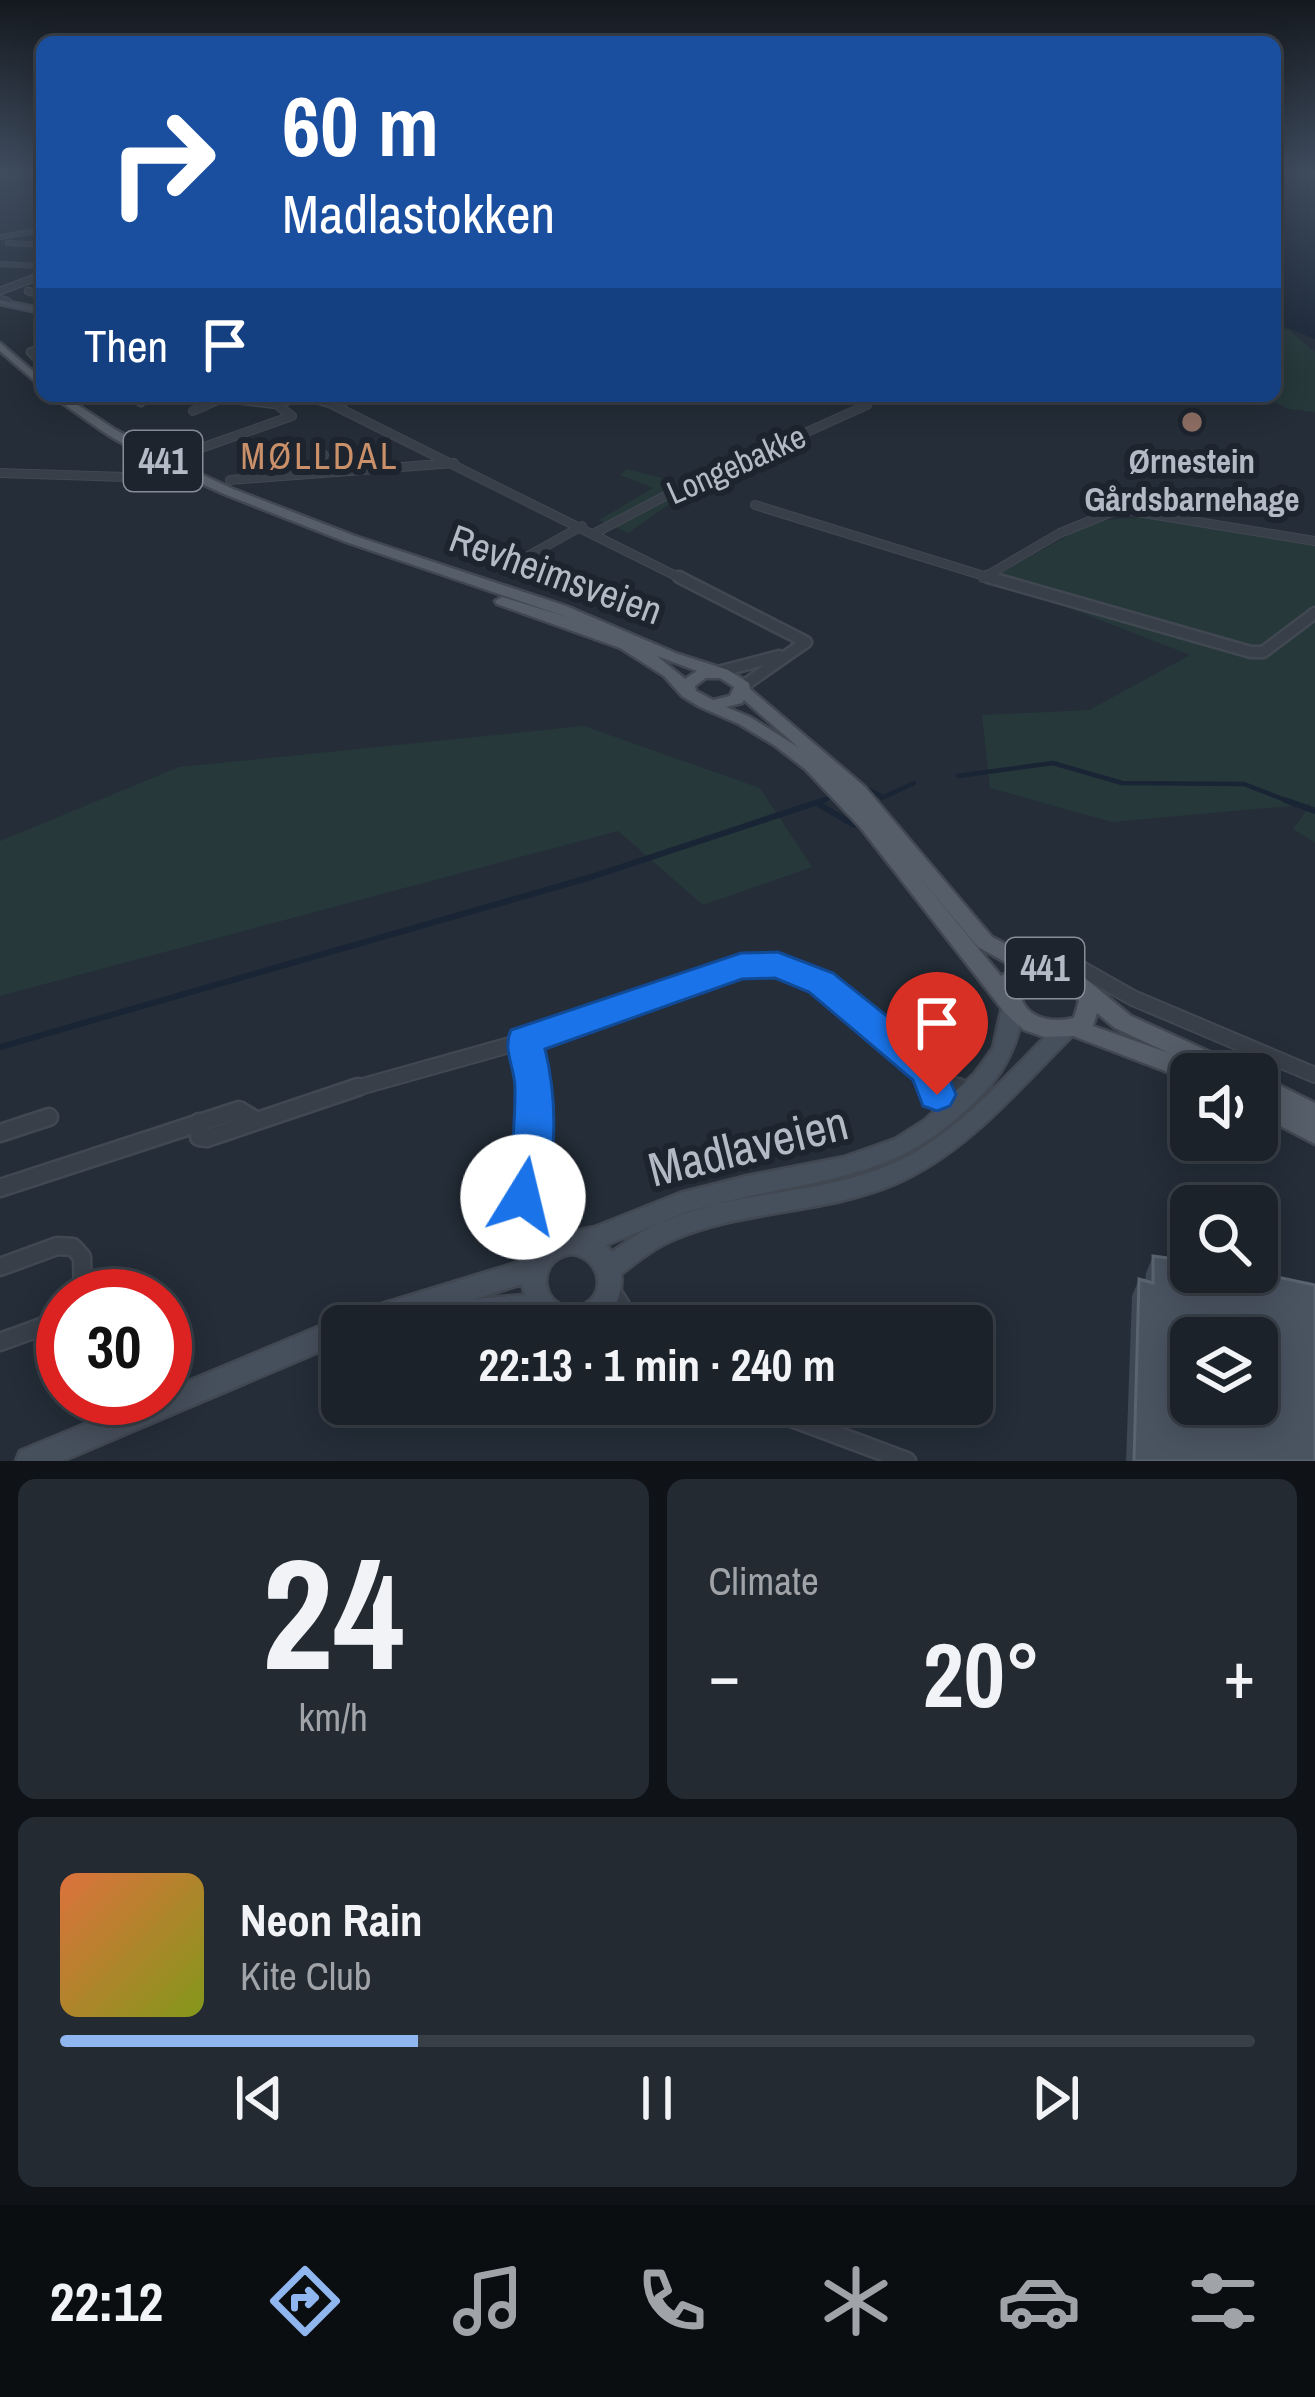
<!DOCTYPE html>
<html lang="en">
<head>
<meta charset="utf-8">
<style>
	:root { --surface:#1b222a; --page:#242a32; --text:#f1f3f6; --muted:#a0a4a8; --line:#393f47; --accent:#8fb6ee }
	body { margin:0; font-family:"Archivo Narrow",sans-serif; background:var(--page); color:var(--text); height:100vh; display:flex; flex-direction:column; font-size:45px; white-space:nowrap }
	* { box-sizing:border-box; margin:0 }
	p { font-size:39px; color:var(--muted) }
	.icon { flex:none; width:66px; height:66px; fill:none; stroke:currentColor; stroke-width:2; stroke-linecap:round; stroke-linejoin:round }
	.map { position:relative; height:1461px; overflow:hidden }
	.details { display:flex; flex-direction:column; gap:18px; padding:18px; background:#0f1317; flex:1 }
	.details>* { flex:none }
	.banner { position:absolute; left:36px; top:36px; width:1245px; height:366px; border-radius:18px; box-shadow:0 6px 30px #0003,0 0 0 3px var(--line); background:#1a4fa0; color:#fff; overflow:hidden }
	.tools { position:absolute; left:1170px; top:1053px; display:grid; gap:24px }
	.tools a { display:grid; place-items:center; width:108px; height:108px; border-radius:18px; background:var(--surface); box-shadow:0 6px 30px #0003,0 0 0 3px var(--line); font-size:60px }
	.speed { position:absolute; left:36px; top:1269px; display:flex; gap:24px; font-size:60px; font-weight:700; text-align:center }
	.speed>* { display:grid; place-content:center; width:156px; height:156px; border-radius:50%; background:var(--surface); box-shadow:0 6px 30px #0003,0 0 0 3px var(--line); line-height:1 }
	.speed .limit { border:18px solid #d22; background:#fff; color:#111 }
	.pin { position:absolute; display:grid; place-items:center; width:102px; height:102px; color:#fff; margin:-123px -51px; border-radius:50% 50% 50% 0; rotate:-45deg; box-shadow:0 0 12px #0007 }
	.pin .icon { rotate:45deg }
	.me { position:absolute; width:132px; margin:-66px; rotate:9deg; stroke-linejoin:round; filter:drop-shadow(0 0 9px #0008) }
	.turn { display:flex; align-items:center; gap:42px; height:252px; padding:0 48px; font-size:54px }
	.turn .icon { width:156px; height:156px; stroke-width:2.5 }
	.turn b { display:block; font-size:84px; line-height:102px }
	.then { display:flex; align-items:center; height:114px; padding:0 48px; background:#0003; gap:24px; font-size:45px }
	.big { font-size:90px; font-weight:700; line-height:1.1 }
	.details .tile { flex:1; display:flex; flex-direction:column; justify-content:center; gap:18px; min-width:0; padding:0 42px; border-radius:18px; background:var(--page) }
	.details .dial { align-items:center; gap:0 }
	.dial b { font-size:156px; line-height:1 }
	.song { display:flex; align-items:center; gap:36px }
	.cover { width:144px; height:144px; border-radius:18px; background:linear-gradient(135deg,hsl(20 70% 55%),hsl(70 70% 35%)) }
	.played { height:12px; border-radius:6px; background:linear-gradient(90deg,var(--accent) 30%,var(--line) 30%) }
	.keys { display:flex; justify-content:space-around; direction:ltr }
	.heat { display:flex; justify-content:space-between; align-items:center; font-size:66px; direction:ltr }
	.details .tiles { flex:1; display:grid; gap:18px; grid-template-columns:1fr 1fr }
	.tile:last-child { grid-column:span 2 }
	.trip { position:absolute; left:321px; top:1305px; width:672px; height:120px; border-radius:18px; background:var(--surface); box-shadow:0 6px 30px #0003,0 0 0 3px var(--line); font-weight:700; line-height:120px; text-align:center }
	.menu { display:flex; height:192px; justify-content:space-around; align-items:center; background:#0b0e11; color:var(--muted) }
	.menu .icon { width:84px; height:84px }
	.menu .selected { color:var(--accent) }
	.menu b { font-size:54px; color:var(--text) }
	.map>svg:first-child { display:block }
	.green { fill:#26383a }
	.water { fill:#192535 }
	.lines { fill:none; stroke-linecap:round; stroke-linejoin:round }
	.stream-far1 { stroke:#192535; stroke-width:4.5 }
	.stream { stroke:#192535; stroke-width:6 }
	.street-far5-casing { stroke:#414852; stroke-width:6 }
	.street-far4-casing { stroke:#414852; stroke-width:9 }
	.street-far3-casing { stroke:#414852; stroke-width:10 }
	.street-far2-casing { stroke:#414852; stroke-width:15 }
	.street-far1-casing { stroke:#414852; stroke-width:18 }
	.street-casing { stroke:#414852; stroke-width:21 }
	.secondary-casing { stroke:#414852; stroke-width:5 }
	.primary-casing { stroke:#414852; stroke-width:5 }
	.street-far5 { stroke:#383f49; stroke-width:4.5 }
	.street-far4 { stroke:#383f49; stroke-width:6 }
	.street-far3 { stroke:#383f49; stroke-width:8 }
	.street-far2 { stroke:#383f49; stroke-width:10 }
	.street-far1 { stroke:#383f49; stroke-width:14 }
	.street { stroke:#383f49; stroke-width:16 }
	.secondary { fill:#464f5c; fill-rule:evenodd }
	.primary { fill:#565e69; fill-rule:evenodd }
	.wall { fill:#3d4854 }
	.building { fill:#4a5461; stroke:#5a6470; stroke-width:3; fill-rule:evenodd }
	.route { fill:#1a73e8; stroke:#114b97; stroke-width:3 }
	.education-dot { fill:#8d6e63; stroke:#1d242e; stroke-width:4.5 }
	.labels { text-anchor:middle; stroke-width:12; stroke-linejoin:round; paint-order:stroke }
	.far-poi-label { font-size:33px; font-weight:bold; fill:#b3bac5; stroke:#1d242e }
	.far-street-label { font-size:33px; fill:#b3bac5; stroke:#1d242e }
	.far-neighbourhood-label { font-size:36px; letter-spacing:3px; fill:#ca9069; stroke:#1d242e }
	.shield { fill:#1d242e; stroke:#868d98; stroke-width:3 }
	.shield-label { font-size:36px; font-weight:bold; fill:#b3bac5 }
	.street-label { font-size:39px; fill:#b3bac5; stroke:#1d242e }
	.near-street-label { font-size:48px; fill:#b3bac5; stroke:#1d242e }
</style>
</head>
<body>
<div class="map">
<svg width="1315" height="1461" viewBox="0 0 1315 1461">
	<rect width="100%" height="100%" fill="#242d38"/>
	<!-- green -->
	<path class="green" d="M1275 329 1289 330 1315 352V412L1289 409 1262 396H1275Z
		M627 469 678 482 681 496 628 533 599 520 653 488 620 475Z
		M1181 514 1315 539V843L1293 829 1311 804 1112 822 990 788 982 715 1089 710 1190 655 992 578 1094 521Z
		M584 726 760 788 812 867 703 905 618 831 0 996V841L179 767Z"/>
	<!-- water -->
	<path class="water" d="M1275 171H1315V339L1275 323Z"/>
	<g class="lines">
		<!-- stream-far1 -->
		<path class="stream-far1" d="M958 776 1053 763 1122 783 1244 784 1293 803
			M867 789 883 797
			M882 798 914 783
			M815 803 835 796"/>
		<!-- stream -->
		<path class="stream" d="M1285 800 1315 811
			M820 805 854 825 860 818
			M0 1047 591 877 824 800"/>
		<!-- street-far5 casing -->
		<g class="street-far5-casing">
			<path id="street-far5" d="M0 237 42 230
				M8 243 42 245
				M0 264 42 266"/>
		</g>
		<!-- street-far4 casing -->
		<g class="street-far4-casing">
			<path id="street-far4" d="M0 291 37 277
				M28 291 42 295
				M0 299 7 301
				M41 363 30 352 42 347
				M130 396 141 403
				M203 396 277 405 303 396
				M303 396 343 408
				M277 405 281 408
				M199 408 219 400
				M861 408 876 396"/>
		</g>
		<!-- street-far3 casing -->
		<g class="street-far3-casing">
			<path id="street-far3" d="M333 405 684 580
				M193 411 207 405
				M204 447 292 416 277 405
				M0 473 158 478
				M299 475 324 455
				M230 480 454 463
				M755 505 997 580
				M595 533 665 496 867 405
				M505 569 582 526
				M983 578 1060 533 1119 509 1315 541"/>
		</g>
		<!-- street-far2 casing -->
		<g class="street-far2-casing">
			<path id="street-far2" d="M679 577 806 642 743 686
				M988 577 1251 652H1263L1315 613
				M718 672 779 656"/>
		</g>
		<!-- street-far1 casing -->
		<g class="street-far1-casing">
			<path id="street-far1" d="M1073 964 1133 998 1315 1075
				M524 1041 532 1090
				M929 1071 935 1090
				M349 1090 524 1041 741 966C844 969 880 1048 964 1090"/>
		</g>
		<!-- street casing -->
		<g class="street-casing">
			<path id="street" d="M934 1087 943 1114
				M958 1087 969 1093
				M199 1122V1137L207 1138 257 1121
				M0 1133 49 1117
				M0 1188 239 1110 257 1121 358 1087
				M523 1197 534 1139 532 1087
				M0 1267 57 1246 73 1247 82 1257 83 1296
				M613 1293 634 1326
				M0 1342 63 1319
				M754 1404 907 1461"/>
		</g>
		<!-- secondary casing -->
		<g class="secondary-casing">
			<path id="secondary" d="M0 300 42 309V313L0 304Z
				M1012 999 1019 1002C1025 1024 1013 1051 1001 1071 989 1089 973 1104 957 1118 884 1183 798 1181 709 1206 673 1216 641 1231 606 1245L612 1252C625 1243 637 1234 651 1227 721 1191 804 1197 877 1170 950 1144 1003 1078 1057 1025L1064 1023 1071 1025 1074 1031 1071 1037C1018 1090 967 1152 897 1183 826 1214 745 1209 675 1239 655 1247 638 1261 621 1274 623 1294 614 1321 591 1326 568 1331 548 1321 527 1319 502 1317 462 1324 435 1326 404 1327 373 1326 342 1326V1342L62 1461H16L20 1451 148 1398H165V1391L349 1314 519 1262 543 1242 561 1234 595 1227 680 1193 747 1176 844 1157 895 1139 925 1120 975 1073 993 1048 1002 1007 1005 1002ZM572 1254C603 1258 608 1301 577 1306 542 1313 532 1259 572 1254ZM522 1284 525 1295 475 1299Z"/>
		</g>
		<!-- primary casing -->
		<g class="primary-casing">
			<path id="primary" d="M0 343 42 379V387L0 351Z
				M52 396H64L116 430 174 462 233 489 355 536 566 606 678 654 728 670 749 683 750 689 865 787 992 937 1037 960 1075 970 1131 1016 1243 1067 1246 1074H1191V1081L1073 1036 1044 1037 1024 1030 1005 1013 860 827 805 769 774 745 739 724 700 707 682 696 664 676 620 648 497 604 495 601 502 597 570 618 346 542 224 494 165 467 108 435ZM657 656 697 671 685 679ZM706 678H720L734 687 730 696 713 700 696 691 695 686ZM744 700 798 747 750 717 726 707 742 703ZM912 868 978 947 1016 968 1001 976ZM1037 976C1056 977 1068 985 1079 1001L1074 1018C1047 1024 1020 1017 1019 985ZM1097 1013 1115 1028 1169 1053 1093 1026Z
				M1257 1074 1315 1103V1144L1257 1114Z"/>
		</g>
		<!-- street-far5 -->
		<use href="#street-far5" class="street-far5"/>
		<!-- street-far4 -->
		<use href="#street-far4" class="street-far4"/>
		<!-- street-far3 -->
		<use href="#street-far3" class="street-far3"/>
		<!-- street-far2 -->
		<use href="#street-far2" class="street-far2"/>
		<!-- street-far1 -->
		<use href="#street-far1" class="street-far1"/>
		<!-- street -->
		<use href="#street" class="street"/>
		<!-- secondary -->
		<use href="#secondary" class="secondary"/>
		<!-- primary -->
		<use href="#primary" class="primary"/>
	</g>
	<!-- wall -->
	<path class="wall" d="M1153 1256 1315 1461H1126L1132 1296 1139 1279 1145 1281 1146 1273Z"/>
	<!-- building -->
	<path class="building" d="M1153 1256 1191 1261V1272H1253L1315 1285V1461H1134L1139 1279 1153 1283ZM1191 1338H1257V1404H1191Z"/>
	<!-- sky -->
	<linearGradient id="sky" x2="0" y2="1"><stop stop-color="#14191f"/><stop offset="0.46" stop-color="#3f4c5e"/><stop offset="1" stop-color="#3f4c5e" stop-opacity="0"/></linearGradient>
	<rect width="1315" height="375" fill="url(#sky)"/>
	<!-- route -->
	<path class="route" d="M778 952 833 973 942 1060 956 1095 950 1106 937 1111 923 1106 913 1080 809 992 775 978 742 979 545 1049C557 1098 559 1162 537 1210L523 1215 508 1210 502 1197C513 1163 515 1124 515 1088 515 1068 502 1049 511 1030L741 953Z"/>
	<!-- markers -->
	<circle class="education-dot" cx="1192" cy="422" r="12"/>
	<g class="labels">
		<!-- far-poi labels -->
		<g class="far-poi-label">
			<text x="1192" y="473">Ørnestein<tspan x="1192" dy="38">Gårdsbarnehage</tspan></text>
		</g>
		<!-- far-street labels -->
		<g class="far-street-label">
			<text transform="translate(736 464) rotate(-24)" y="12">Longebakke</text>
		</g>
		<!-- far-neighbourhood labels -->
		<g class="far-neighbourhood-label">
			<text x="320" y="469">MØLLDAL</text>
		</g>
		<!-- shield labels -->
		<g class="shield">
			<rect x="124" y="431" width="78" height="60" rx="9"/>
			<rect x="1006" y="938" width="78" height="60" rx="9"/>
		</g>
		<g class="shield-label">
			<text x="163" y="474">441</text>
			<text x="1045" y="981">441</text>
		</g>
		<!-- street labels -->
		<g class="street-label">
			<text transform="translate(556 574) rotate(20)" y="14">Revheimsveien</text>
		</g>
		<!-- near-street labels -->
		<g class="near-street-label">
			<text transform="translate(748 1146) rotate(-14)" y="17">Madlaveien</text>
		</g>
	</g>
</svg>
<div class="tools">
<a><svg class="icon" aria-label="sound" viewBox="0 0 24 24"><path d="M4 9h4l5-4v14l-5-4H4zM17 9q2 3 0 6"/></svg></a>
<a><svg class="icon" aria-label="search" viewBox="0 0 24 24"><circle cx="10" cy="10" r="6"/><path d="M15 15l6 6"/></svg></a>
<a><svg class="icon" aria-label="layers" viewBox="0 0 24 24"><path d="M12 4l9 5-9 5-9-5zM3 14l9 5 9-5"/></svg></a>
</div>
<div class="speed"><div class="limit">30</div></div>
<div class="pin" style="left:937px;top:1095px;background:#d93025"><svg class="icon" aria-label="arrive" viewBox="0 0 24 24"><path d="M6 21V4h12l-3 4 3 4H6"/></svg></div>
<svg class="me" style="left:523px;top:1197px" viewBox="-20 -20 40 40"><circle r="19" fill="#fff"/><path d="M0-13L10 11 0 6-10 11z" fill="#1a73e8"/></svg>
<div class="trip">22:13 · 1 min · 240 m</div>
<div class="banner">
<div class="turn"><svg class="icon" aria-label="right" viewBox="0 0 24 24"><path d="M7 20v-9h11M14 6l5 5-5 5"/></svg><div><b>60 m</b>Madlastokken</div></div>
<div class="then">Then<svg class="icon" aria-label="arrive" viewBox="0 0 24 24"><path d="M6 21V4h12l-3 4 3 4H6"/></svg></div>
</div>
</div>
<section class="details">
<div class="tiles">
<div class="tile dial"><b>24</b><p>km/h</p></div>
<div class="tile"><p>Climate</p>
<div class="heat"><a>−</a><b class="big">20°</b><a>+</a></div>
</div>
<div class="tile">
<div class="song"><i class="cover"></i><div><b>Neon Rain</b><p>Kite Club</p></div></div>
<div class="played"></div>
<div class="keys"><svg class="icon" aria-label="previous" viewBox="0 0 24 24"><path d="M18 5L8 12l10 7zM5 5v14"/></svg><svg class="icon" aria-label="pause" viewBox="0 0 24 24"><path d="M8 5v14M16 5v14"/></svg><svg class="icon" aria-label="next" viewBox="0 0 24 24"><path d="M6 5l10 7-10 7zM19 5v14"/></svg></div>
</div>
</div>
</section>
<nav class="menu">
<b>22:12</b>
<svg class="icon selected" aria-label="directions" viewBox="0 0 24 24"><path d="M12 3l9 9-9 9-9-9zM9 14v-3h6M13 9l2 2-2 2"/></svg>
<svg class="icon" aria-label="music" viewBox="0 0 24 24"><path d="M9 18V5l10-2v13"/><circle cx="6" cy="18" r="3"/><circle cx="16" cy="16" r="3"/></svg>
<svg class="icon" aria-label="phone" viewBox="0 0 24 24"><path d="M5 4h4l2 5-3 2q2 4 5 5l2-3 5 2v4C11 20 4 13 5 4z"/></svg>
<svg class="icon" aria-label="climate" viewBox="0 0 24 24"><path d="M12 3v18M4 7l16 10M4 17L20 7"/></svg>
<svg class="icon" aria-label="car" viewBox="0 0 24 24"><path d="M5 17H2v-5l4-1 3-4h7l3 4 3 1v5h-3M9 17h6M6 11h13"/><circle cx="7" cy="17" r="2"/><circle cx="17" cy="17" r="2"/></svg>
<svg class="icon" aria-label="filters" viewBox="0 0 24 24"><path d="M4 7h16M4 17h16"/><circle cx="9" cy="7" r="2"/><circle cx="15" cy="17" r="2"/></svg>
</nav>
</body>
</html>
